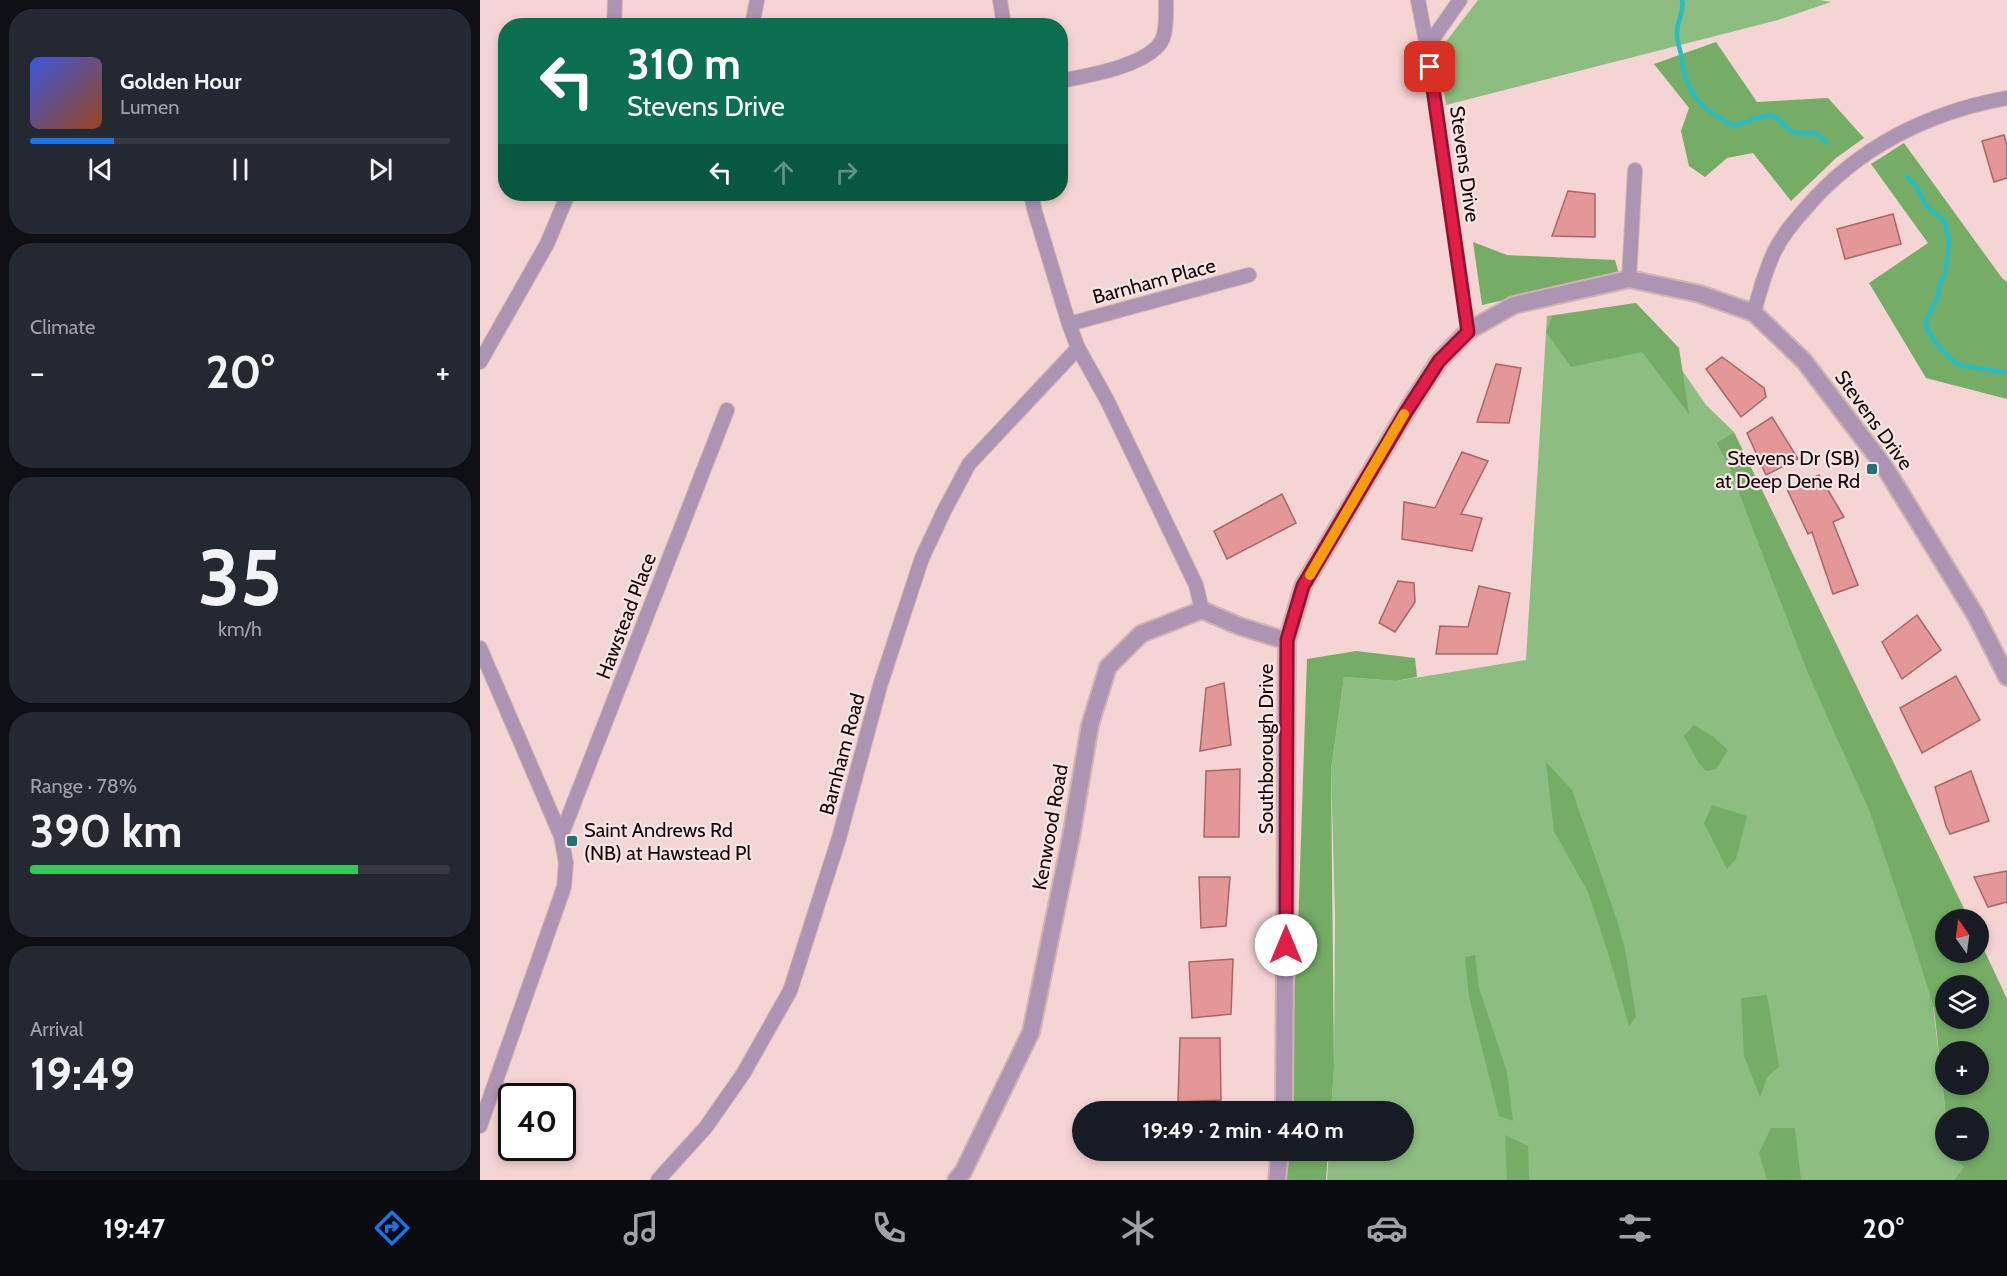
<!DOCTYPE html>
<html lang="en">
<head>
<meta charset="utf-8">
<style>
	:root { --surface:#171b24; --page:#242831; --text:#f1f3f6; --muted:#9ea1a6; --line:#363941; --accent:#1a73e8 }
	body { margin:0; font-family:Cabin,sans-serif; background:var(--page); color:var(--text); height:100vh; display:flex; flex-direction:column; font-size:22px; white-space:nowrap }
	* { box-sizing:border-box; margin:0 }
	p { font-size:20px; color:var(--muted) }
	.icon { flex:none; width:33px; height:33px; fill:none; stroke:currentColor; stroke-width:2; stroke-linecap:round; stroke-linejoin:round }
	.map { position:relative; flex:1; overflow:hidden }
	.drawer { display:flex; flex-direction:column; gap:9px; padding:9px; background:#0d0f14; width:480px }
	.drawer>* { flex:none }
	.banner { position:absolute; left:18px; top:18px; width:570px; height:183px; border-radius:24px; box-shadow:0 3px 9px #0003; background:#0b6e4f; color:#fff; overflow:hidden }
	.needle { width:39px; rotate:346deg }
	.tools { position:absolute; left:1455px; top:909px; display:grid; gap:12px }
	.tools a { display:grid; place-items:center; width:54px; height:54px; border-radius:50%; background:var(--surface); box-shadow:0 3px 9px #0003; font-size:30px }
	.speed { position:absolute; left:18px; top:1083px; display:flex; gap:12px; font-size:30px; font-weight:700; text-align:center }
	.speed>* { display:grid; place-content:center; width:78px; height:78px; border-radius:50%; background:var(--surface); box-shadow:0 3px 9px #0003; line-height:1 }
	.speed .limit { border:3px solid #111; border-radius:9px; background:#fff; color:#111 }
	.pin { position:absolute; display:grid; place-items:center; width:51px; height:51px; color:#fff; margin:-26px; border-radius:12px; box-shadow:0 3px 9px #0006 }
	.me { position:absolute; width:66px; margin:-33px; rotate:0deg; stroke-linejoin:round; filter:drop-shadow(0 0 4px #0008) }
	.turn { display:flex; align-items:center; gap:21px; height:126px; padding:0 30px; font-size:27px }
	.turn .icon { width:78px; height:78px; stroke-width:2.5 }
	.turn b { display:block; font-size:42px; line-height:51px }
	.lanes { display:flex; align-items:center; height:57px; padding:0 30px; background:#0003; justify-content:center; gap:30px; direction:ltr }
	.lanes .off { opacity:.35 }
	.big { font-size:45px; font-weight:700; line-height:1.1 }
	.drawer .card { flex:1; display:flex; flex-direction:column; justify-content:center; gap:9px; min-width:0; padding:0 21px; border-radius:24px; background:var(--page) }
	.drawer .dial { align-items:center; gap:0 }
	.dial b { font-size:78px; line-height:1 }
	.song { display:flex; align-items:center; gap:18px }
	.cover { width:72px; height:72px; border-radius:9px; background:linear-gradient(135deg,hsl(230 70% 55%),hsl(20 70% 35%)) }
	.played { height:6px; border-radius:3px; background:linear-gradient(90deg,var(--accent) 20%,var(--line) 20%) }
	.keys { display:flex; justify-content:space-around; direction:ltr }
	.heat { display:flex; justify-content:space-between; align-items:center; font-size:33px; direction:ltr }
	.charge { height:9px; border-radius:4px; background:linear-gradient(90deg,#34c759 78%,var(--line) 0) }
	.trip { position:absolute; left:592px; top:1101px; width:342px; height:60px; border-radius:30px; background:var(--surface); box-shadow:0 3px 9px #0003; font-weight:700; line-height:60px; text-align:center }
	.dock { display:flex; height:96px; justify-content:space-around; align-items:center; background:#090b0e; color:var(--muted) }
	.dock .icon { width:42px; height:42px }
	.dock .selected { color:var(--accent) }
	.dock b { font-size:27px; color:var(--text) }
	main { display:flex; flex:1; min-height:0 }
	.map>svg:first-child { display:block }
	.green { fill:#8dbd81 }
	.forest { fill:#75ad66; fill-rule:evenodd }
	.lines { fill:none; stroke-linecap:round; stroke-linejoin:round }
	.stream { stroke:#28bdc3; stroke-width:4.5 }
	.building { fill:#e39797; stroke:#ac6566; stroke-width:1.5 }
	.minor-casing { stroke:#d2b3b3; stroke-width:16 }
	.tertiary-casing { stroke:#d2b3b3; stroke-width:20 }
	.minor { stroke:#ad94b3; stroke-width:14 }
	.tertiary { stroke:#ad94b3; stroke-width:16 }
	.route-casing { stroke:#92132f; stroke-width:15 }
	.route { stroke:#e11d48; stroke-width:10 }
	.slow { stroke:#f59e0b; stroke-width:10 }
	.poi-dot { fill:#267174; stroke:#f7e6e6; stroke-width:2 }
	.labels { text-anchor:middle; stroke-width:4.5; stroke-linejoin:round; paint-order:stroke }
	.street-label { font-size:20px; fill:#1b0305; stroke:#f7e6e6 }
	.poi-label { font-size:20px; fill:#1b0305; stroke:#f7e6e6; text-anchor:end }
</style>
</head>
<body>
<main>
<section class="drawer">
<div class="card">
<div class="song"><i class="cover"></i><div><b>Golden Hour</b><p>Lumen</p></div></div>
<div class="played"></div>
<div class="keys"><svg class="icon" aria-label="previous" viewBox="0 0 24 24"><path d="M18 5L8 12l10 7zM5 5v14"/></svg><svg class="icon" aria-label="pause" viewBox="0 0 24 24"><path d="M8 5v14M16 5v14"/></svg><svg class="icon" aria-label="next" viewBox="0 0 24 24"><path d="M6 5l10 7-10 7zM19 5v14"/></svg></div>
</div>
<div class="card"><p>Climate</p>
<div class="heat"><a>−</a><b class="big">20°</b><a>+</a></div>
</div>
<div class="card dial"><b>35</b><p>km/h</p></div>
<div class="card"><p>Range · 78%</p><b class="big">390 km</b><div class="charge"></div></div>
<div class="card"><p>Arrival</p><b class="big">19:49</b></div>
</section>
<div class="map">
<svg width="1527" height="1180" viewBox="0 0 1527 1180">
	<rect width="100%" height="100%" fill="#f5d4d4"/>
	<!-- green -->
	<path class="green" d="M998 0H1340L1351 2 1298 20 966 105 958 52Z
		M1156 303 1226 405 1254 432 1236 443 1275 516 1444 928 1466 1117V1150L1470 1151 1471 1157 1502 1180H847L849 1151 924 1150V1112L851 1111 854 1068 855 914 851 770 864 677 916 681 1046 660 1067 316Z"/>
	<!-- forest -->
	<path class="forest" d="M1236 42 1277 102 1348 98 1384 138 1356 158 1311 201 1273 153 1247 158 1225 177 1209 166 1201 131 1209 108 1174 64Z
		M1424 143 1522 278 1527 282V399L1446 378 1389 283 1448 243 1391 164Z
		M993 242 1027 255 1135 260 1139 274 1002 305Z
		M1156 303 1199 348 1209 414 1162 352 1091 367 1066 332 1072 316Z
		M1254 432 1489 919 1466 920V952H1498L1499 939 1527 999V1180H1474L1484 1167 1471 1157 1470 1151 1498 1150V1118L1466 1117 1454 1008 1431 934 1389 810 1327 671 1250 469 1236 443ZM1466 986H1498V1018H1466ZM1466 1052H1498V1084H1466Z
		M876 651 935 658 937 677 916 681 864 677 851 770 854 1068 851 1111 802 1112 817 959 827 659Z
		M1214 725 1232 736 1248 750 1236 769 1226 771 1218 762 1204 736Z
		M1066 762 1092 790 1138 923 1146 954 1156 1017 1149 1026 1130 959 1108 892 1074 831Z
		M1232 805 1267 816 1256 859 1247 869 1224 823Z
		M995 955 999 988 1027 1072 1033 1121 1019 1116 989 997 985 957Z
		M1287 995 1299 1067 1288 1076 1280 1097 1264 1056 1261 998Z
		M1291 1128H1315L1321 1180H1287L1279 1153Z
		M1025 1135 1048 1146 1049 1180H1027Z
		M798 1151H848L846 1180H795Z"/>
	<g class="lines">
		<!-- stream -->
		<path class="stream" d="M1202 0C1205 10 1197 21 1197 32 1196 42 1201 50 1202 60 1207 96 1223 111 1255 126L1272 119 1292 115C1313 130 1306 135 1334 133L1347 142
			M1427 177 1438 189 1447 207 1461 218 1465 224 1469 242 1465 274 1459 284 1458 296 1446 321 1447 329 1457 345 1472 360 1480 365 1515 371 1527 372"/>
	</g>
	<!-- building -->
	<path class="building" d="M1524 135 1527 146V178L1514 182 1502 141Z
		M1088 191 1115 194V237L1072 236Z
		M1413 214 1421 244 1365 259 1357 229Z
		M1242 357 1284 388 1286 397 1261 417 1226 369Z
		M1016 364 1041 368 1029 423 997 422Z
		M1292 417 1318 459 1286 475 1267 433Z
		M982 452 1008 461 981 514 1002 518 992 551 922 539 924 502 955 508Z
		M1339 475 1364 517 1353 522 1378 585 1353 594 1332 532 1328 534 1307 489Z
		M802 494 816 523 747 559 734 531Z
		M918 581 934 583 935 602 915 632 899 623Z
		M999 586 1030 593 1017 654H956L960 626 988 627Z
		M1437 615 1461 650 1422 679 1402 642Z
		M1476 676 1500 720 1442 753 1420 708Z
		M744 683 751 745 720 751 726 688Z
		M760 769 759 837H724L726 771Z
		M1491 771 1509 821 1470 834 1466 826 1455 787Z
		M1527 871V902L1508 907 1494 877Z
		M719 877H750L746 926 721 928Z
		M753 959 751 1014 712 1018 709 962Z
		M700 1038H740L741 1100 698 1102Z"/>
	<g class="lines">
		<!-- minor casing -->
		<g class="minor-casing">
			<path id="minor" d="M520 0 524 26
				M938 0 947 47 988 331
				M134 26 135 0
				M272 26 277 0
				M947 47 980 0
				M580 81C607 76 672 65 683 38 687 26 686 12 686 0
				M551 194 555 212 589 324 598 348
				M1149 279 1155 170
				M1274 313C1279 293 1285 272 1294 252 1302 236 1314 221 1326 208 1378 147 1449 112 1527 98
				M589 324 769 275
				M0 362 67 244 88 194
				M0 648 81 836 86 863 84 887 0 1126
				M81 836 247 410
				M178 1180 226 1127 263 1074 310 991 359 838 400 686 442 558 464 511 489 464 598 348 627 400 716 585 722 610"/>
		</g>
		<!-- tertiary casing -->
		<g class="tertiary-casing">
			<path id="tertiary" d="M804 1112 807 641 823 586 926 412 959 361 988 331 1034 305 1149 279 1220 294 1274 313 1324 361 1404 466 1496 616 1527 677
				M476 1180 483 1172 551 1032 591 837 610 725 628 667 661 634 722 610 759 626 807 641
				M797 1180 800 1150"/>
		</g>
		<!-- minor -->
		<use href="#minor" class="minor"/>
		<!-- tertiary -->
		<use href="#tertiary" class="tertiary"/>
	</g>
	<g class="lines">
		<!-- route casing -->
		<g class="route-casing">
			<path id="route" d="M806 945 807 640 823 586 926 412 959 361 988 332 950 67"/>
		</g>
		<!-- route -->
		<use href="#route" class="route"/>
		<!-- slow -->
		<path class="slow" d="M830 575 924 414"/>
	</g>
	<!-- markers -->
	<g class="poi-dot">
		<rect x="1386" y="463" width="12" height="12" rx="3"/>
		<rect x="86" y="835" width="12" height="12" rx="3"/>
	</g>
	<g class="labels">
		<!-- street labels -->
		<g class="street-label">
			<text transform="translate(985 164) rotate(82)" y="7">Stevens Drive</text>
			<text transform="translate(674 281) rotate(-15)" y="7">Barnham Place</text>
			<text transform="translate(1394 420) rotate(54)" y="7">Stevens Drive</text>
			<text transform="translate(146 616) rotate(-69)" y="7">Hawstead Place</text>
			<text transform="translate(786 749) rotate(-90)" y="7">Southborough Drive</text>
			<text transform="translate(362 754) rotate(-75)" y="7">Barnham Road</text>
			<text transform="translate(570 827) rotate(-80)" y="7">Kenwood Road</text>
		</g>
		<!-- poi labels -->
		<g class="poi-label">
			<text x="1380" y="465">Stevens Dr (SB)<tspan x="1380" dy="23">at Deep Dene Rd</tspan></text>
			<text x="104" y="837" text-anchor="start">Saint Andrews Rd<tspan x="104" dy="23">(NB) at Hawstead Pl</tspan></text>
		</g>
	</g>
</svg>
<div class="tools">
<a><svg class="needle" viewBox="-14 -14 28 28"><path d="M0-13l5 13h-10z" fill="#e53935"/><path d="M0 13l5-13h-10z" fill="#9ea1a6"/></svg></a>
<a><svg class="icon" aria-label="layers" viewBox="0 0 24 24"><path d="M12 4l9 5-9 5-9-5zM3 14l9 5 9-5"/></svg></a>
<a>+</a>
<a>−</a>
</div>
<div class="speed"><div class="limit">40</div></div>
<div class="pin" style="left:950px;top:67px;background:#d93025"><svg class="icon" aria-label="arrive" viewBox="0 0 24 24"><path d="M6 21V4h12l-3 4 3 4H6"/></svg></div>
<svg class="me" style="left:806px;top:945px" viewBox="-20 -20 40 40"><circle r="19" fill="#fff"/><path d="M0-13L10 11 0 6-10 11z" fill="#e11d48"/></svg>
<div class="trip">19:49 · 2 min · 440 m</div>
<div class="banner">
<div class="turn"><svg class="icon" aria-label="left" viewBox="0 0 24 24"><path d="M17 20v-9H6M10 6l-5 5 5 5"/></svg><div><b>310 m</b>Stevens Drive</div></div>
<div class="lanes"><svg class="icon" aria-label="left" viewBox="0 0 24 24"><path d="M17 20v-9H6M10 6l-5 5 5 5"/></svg><svg class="icon off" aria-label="ahead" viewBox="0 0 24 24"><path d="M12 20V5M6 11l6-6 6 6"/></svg><svg class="icon off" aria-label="right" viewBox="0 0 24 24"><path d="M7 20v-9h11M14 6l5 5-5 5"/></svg></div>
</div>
</div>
</main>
<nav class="dock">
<b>19:47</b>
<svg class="icon selected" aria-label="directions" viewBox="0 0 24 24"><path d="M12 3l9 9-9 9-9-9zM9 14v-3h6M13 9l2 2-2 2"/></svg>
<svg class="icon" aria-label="music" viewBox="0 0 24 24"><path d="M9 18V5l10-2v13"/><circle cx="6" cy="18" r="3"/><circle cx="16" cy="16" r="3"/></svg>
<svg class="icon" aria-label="phone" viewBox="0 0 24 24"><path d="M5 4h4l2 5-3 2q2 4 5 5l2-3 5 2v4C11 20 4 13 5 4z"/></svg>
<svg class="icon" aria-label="climate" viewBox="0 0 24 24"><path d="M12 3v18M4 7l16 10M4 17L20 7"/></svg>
<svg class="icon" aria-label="car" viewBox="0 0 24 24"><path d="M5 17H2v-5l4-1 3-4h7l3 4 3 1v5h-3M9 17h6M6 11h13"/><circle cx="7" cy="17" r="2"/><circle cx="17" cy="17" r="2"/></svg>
<svg class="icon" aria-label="filters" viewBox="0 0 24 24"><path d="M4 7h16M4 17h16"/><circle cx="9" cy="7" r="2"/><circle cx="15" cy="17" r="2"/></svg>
<b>20°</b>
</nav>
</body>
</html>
